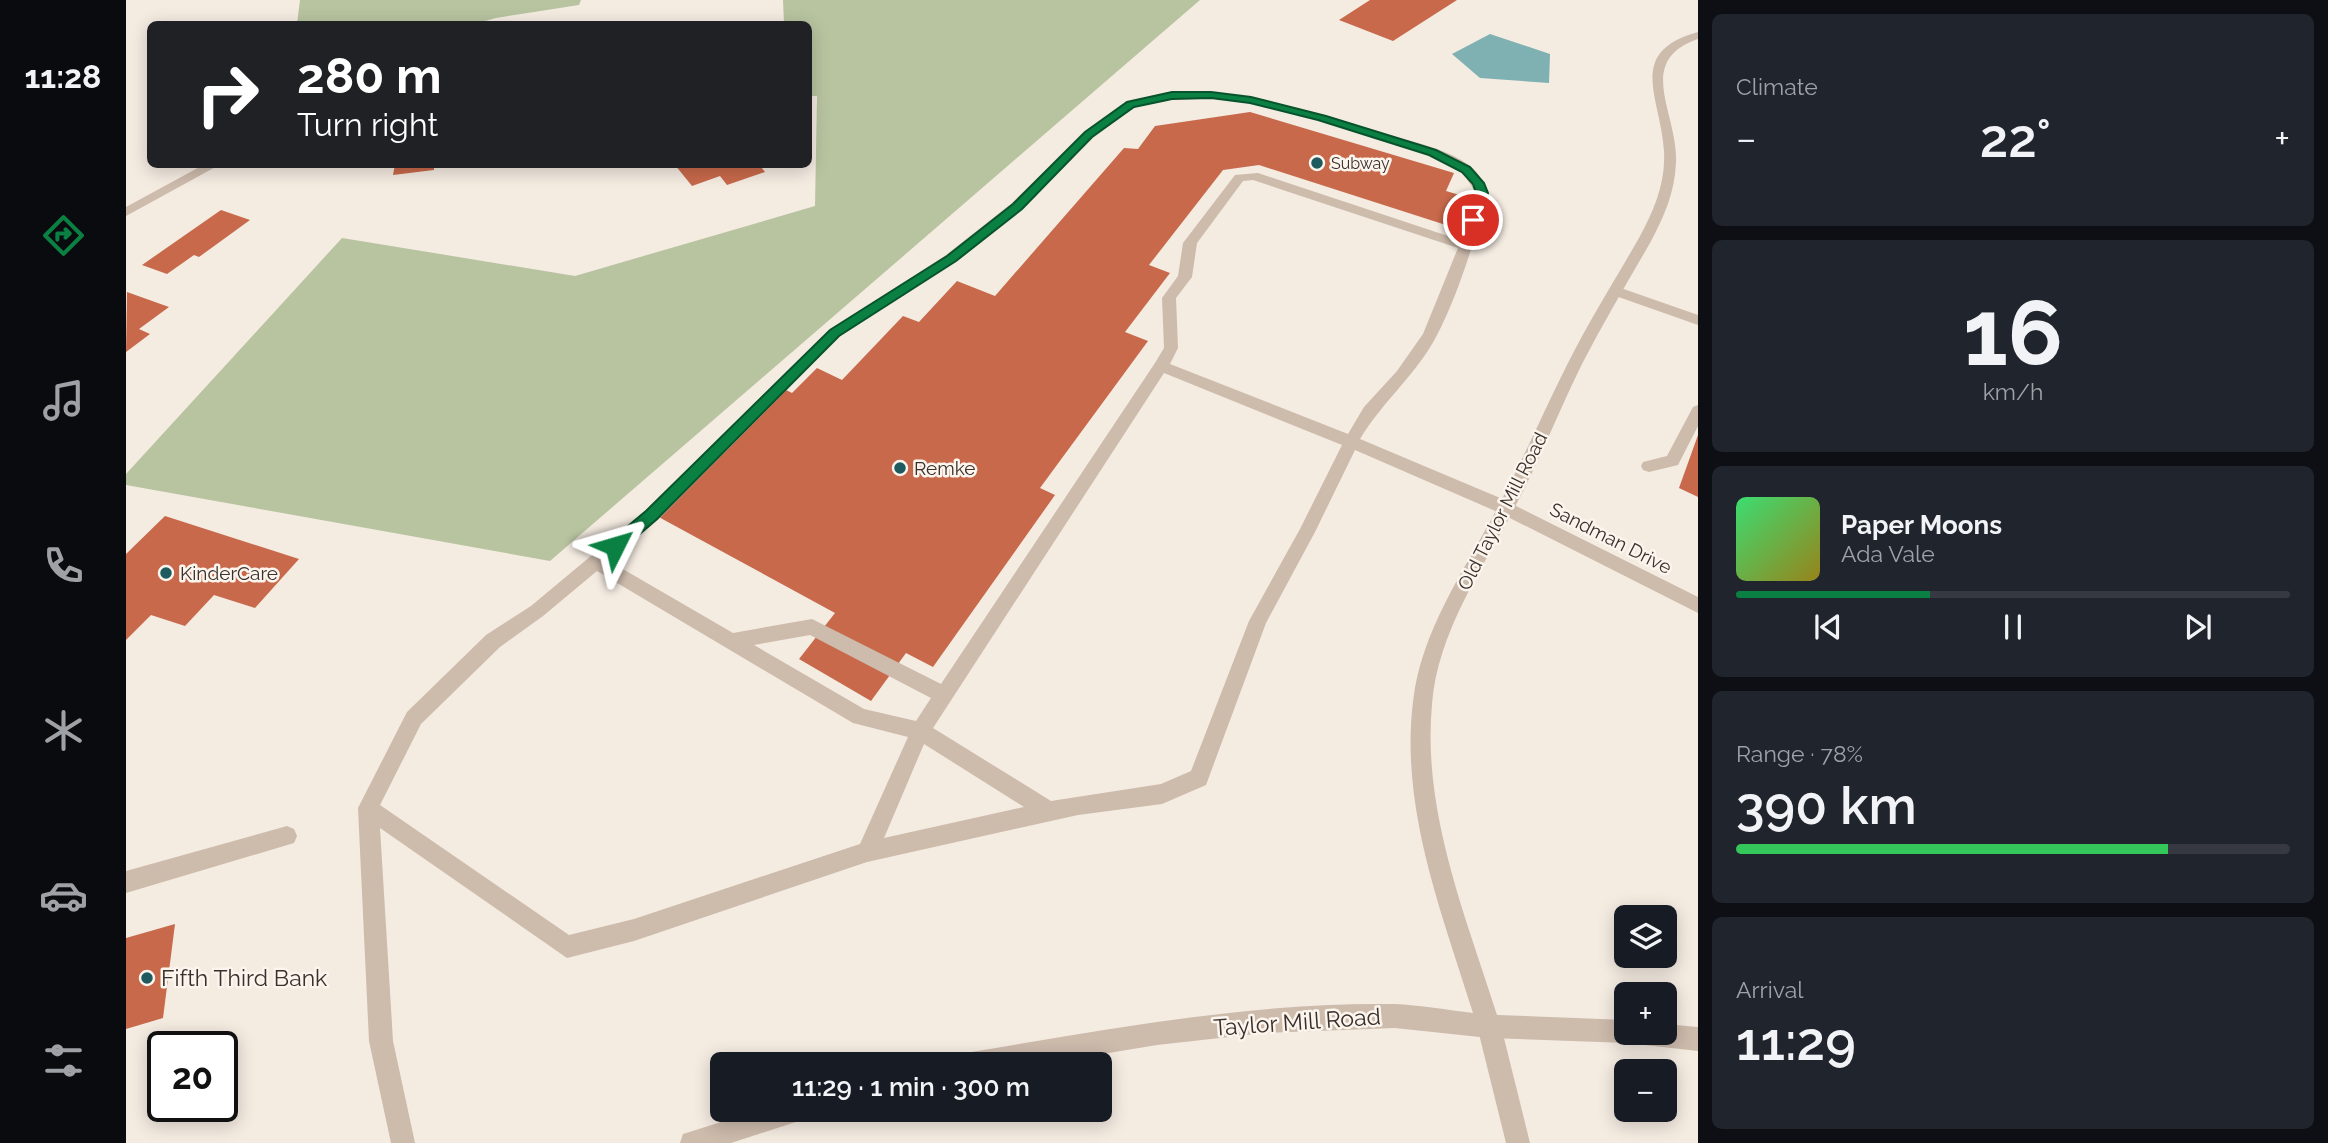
<!DOCTYPE html>
<html lang="en">
<head>
<meta charset="utf-8">
<style>
	:root { --surface:#171b24; --page:#20242c; --text:#f1f3f6; --muted:#9ea1a6; --line:#363941; --accent:#0b8043 }
	body { margin:0; font-family:Raleway,sans-serif; background:var(--page); color:var(--text); height:100vh; display:flex; flex-direction:column; font-size:26px; white-space:nowrap }
	* { box-sizing:border-box; margin:0 }
	p { font-size:23px; color:var(--muted) }
	.icon { flex:none; width:38px; height:38px; fill:none; stroke:currentColor; stroke-width:2; stroke-linecap:round; stroke-linejoin:round }
	.map { position:relative; flex:1; overflow:hidden }
	.side { display:flex; flex-direction:column; gap:14px; padding:14px; background:#0d0f14; width:630px }
	.side>* { flex:none }
	.banner { position:absolute; left:21px; top:21px; width:665px; height:147px; border-radius:10px; box-shadow:0 4px 18px #0003; background:#202124; color:#fff; overflow:hidden }
	.tools { position:absolute; left:1488px; top:905px; display:grid; gap:14px }
	.tools a { display:grid; place-items:center; width:63px; height:63px; border-radius:10px; background:var(--surface); box-shadow:0 4px 18px #0003; font-size:35px }
	.speed { position:absolute; left:21px; top:1031px; display:flex; gap:14px; font-size:35px; font-weight:700; text-align:center }
	.speed>* { display:grid; place-content:center; width:91px; height:91px; border-radius:50%; background:var(--surface); box-shadow:0 4px 18px #0003; line-height:1 }
	.speed .limit { border:4px solid #111; border-radius:10px; background:#fff; color:#111 }
	.pin { position:absolute; display:grid; place-items:center; width:60px; height:60px; color:#fff; margin:-30px; border:4px solid #fff; border-radius:50%; box-shadow:0 2px 7px #0007 }
	.me { position:absolute; width:77px; margin:-38px; rotate:50deg; stroke-linejoin:round; filter:drop-shadow(0 0 5px #0008) }
	.turn { display:flex; align-items:center; gap:24px; height:147px; padding:0 35px; font-size:32px }
	.turn .icon { width:91px; height:91px; stroke-width:2.5 }
	.turn b { display:block; font-size:49px; line-height:60px }
	.big { font-size:52px; font-weight:600; line-height:1.1 }
	.side .widget { flex:1; display:flex; flex-direction:column; justify-content:center; gap:10px; min-width:0; padding:0 24px; border-radius:10px; background:var(--page) }
	.side .dial { align-items:center; gap:0 }
	.dial b { font-size:91px; line-height:1 }
	.song { display:flex; align-items:center; gap:21px }
	.cover { width:84px; height:84px; border-radius:10px; background:linear-gradient(135deg,hsl(140 70% 55%),hsl(50 70% 35%)) }
	.played { height:7px; border-radius:4px; background:linear-gradient(90deg,var(--accent) 35%,var(--line) 35%) }
	.keys { display:flex; justify-content:space-around; direction:ltr }
	.heat { display:flex; justify-content:space-between; align-items:center; font-size:38px; direction:ltr }
	.charge { height:10px; border-radius:5px; background:linear-gradient(90deg,#34c759 78%,var(--line) 0) }
	.trip { position:absolute; left:584px; top:1052px; width:402px; height:70px; border-radius:10px; background:var(--surface); box-shadow:0 4px 18px #0003; font-weight:600; line-height:70px; text-align:center }
	main { display:flex; flex:1; min-height:0 }
	.dock { display:flex; flex-direction:column; width:126px; justify-content:space-around; align-items:center; background:#090b0e; color:var(--muted) }
	.dock .icon { width:49px; height:49px }
	.dock .current { color:var(--accent) }
	.dock b { font-size:32px; color:var(--text) }
	.map>svg:first-child { display:block }
	.green { fill:#b8c4a0 }
	.water { fill:#7fb0b2 }
	.building { fill:#c8694b }
	.lines { fill:none; stroke-linecap:round; stroke-linejoin:round }
	.service { fill:#cdbbac; fill-rule:evenodd }
	.minor { fill:#cdbbac; fill-rule:evenodd }
	.tertiary { fill:#cdbbac; fill-rule:evenodd }
	.route { fill:#0b8043; stroke:#07532c; stroke-width:2 }
	.poi-dot { fill:#1f5a5e; stroke:#fbf5ee; stroke-width:2.5 }
	.labels { text-anchor:middle; stroke-width:5; stroke-linejoin:round; paint-order:stroke }
	.far-poi-label { font-size:16px; fill:#3b302b; stroke:#fbf5ee; text-anchor:start }
	.poi-label { font-size:19px; fill:#3b302b; stroke:#fbf5ee; text-anchor:start }
	.street-label { font-size:19px; fill:#3b302b; stroke:#fbf5ee }
	.near-poi-label { font-size:23px; fill:#3b302b; stroke:#fbf5ee; text-anchor:start }
	.near-street-label { font-size:23px; fill:#3b302b; stroke:#fbf5ee }
</style>
</head>
<body>
<main>
<nav class="dock">
<b>11:28</b>
<svg class="icon current" aria-label="directions" viewBox="0 0 24 24"><path d="M12 3l9 9-9 9-9-9zM9 14v-3h6M13 9l2 2-2 2"/></svg>
<svg class="icon" aria-label="music" viewBox="0 0 24 24"><path d="M9 18V5l10-2v13"/><circle cx="6" cy="18" r="3"/><circle cx="16" cy="16" r="3"/></svg>
<svg class="icon" aria-label="phone" viewBox="0 0 24 24"><path d="M5 4h4l2 5-3 2q2 4 5 5l2-3 5 2v4C11 20 4 13 5 4z"/></svg>
<svg class="icon" aria-label="climate" viewBox="0 0 24 24"><path d="M12 3v18M4 7l16 10M4 17L20 7"/></svg>
<svg class="icon" aria-label="car" viewBox="0 0 24 24"><path d="M5 17H2v-5l4-1 3-4h7l3 4 3 1v5h-3M9 17h6M6 11h13"/><circle cx="7" cy="17" r="2"/><circle cx="17" cy="17" r="2"/></svg>
<svg class="icon" aria-label="filters" viewBox="0 0 24 24"><path d="M4 7h16M4 17h16"/><circle cx="9" cy="7" r="2"/><circle cx="15" cy="17" r="2"/></svg>
</nav>
<div class="map">
<svg width="1572" height="1143" viewBox="0 0 1572 1143">
	<rect width="100%" height="100%" fill="#f4ebe1"/>
	<!-- green -->
	<path class="green" d="M174 0H455L453 5 370 18 348 24H171Z
		M657 0H1074L424 561 0 485V474L216 238 449 276 689 206 691 96H683L682 24H652L658 23Z"/>
	<!-- water -->
	<path class="water" d="M1364 34 1424 54 1423 83 1354 78 1326 54Z"/>
	<!-- building -->
	<path class="building" d="M1244 0H1331L1267 41 1213 20Z
		M1124 112 1328 173 1320 191 1337 196 1323 226 1133 165 1097 170 1023 265 1044 273 999 332 1022 341 914 488 929 495 807 667 780 653 745 701 673 659 709 613 529 515 656 388 666 393 691 368 716 380 777 316 793 322 831 281 869 296 998 148 1012 149 1029 126Z
		M269 164H308V170L267 175Z
		M633 164 639 172 601 185 594 176 566 186 549 165Z
		M95 210 124 220 73 257 68 255 41 274 16 265Z
		M1 292 43 307 13 329 24 334 0 352Z
		M1572 435V497L1553 488Z
		M39 516 173 559 129 608 88 595 59 626 25 615 0 640V554Z
		M49 924 37 1018 0 1029V938Z"/>
	<g class="lines">
		<!-- service -->
		<path class="service" d="M1085 92C1146 99 1205 117 1264 135 1290 143 1322 149 1344 166 1353 173 1358 183 1362 193 1348 240 1334 291 1311 335 1291 374 1256 402 1234 439L1386 503 1388 508 1386 513H1374L1229 450 1189 532 1140 623 1080 785 1036 804 952 815 741 862 508 941 441 958 254 828 267 1041 289 1143H265L243 1041 232 808 281 712 360 635 405 606 520 510 704 330 820 255 886 203 959 132 1000 102 1046 93ZM1085 98 1125 103 1192 120 1303 155 1336 172 1350 193 1334 240 1132 173 1109 175 1057 243 1052 276 1036 298 1038 348 1029 363 815 684 686 619 607 633 483 561 532 520 714 336 830 261 896 209 967 138 1008 107 1046 99ZM1127 180 1332 248 1297 334 1271 371 1238 407 1222 434 1044 364 1052 348 1050 298 1066 277 1071 243 1117 181ZM1038 373 1216 445 1174 529 1123 621 1065 771 1035 784 925 801 807 728ZM471 571 727 723 782 737 734 844 508 919 443 935 254 805 295 724 374 647 417 616ZM684 635 805 698 790 721 738 709 628 645ZM798 744 898 807 758 838Z
			M1489 286 1572 315V325L1484 294V288Z
			M1572 405V426L1552 465 1523 472 1517 470 1515 466 1517 462 1541 456 1567 407Z
			M161 826 168 829 171 836 168 843 0 893V871Z"/>
		<!-- minor -->
		<path class="minor" d="M79 164H95L0 216V207Z
			M1380 501 1572 597V613L1374 513 1372 508 1374 503Z
			M1363 1014 1371 1018 1375 1026 1404 1143H1380L1351 1026 1355 1018Z"/>
		<!-- tertiary -->
		<path class="tertiary" d="M1572 32V39C1508 61 1552 113 1550 162 1549 192 1538 217 1524 243 1501 283 1477 323 1456 364 1434 408 1416 455 1393 499 1360 564 1312 629 1306 704 1296 811 1339 914 1371 1015L1500 1020V1032H1538V1024L1572 1027V1051L1501 1043 1363 1038 1269 1028 1139 1033 1031 1045 916 1064H833L837 1056 845 1052C985 1029 1125 1002 1268 1004 1294 1005 1321 1010 1347 1013 1316 913 1274 809 1287 702 1295 628 1342 566 1375 501 1399 456 1418 410 1441 365 1463 321 1489 280 1513 238 1528 211 1540 182 1538 151 1535 98 1499 52 1572 32Z
			M633 1110H682L679 1119 605 1143H554L557 1134Z"/>
	</g>
	<!-- route -->
	<path class="route" d="M1046 92H1085L1125 97 1200 116 1310 150 1344 167 1358 183 1362 193 1353 220 1347 223 1341 220 1350 193 1347 184 1336 172 1303 155 1192 120 1124 103 1085 98 1046 99 1008 107 966 137 896 209 830 261 713 336 531 519 494 551H483L481 546 483 542 520 511 704 330 821 256 887 204 959 132 1001 102Z"/>
	<!-- markers -->
	<g class="poi-dot">
		<circle cx="1191" cy="163" r="7"/>
		<circle cx="774" cy="468" r="7"/>
		<circle cx="40" cy="573" r="7"/>
		<circle cx="21" cy="978" r="7"/>
	</g>
	<g class="labels">
		<!-- far-poi labels -->
		<g class="far-poi-label">
			<text x="1205" y="169">Subway</text>
		</g>
		<!-- poi labels -->
		<g class="poi-label">
			<text x="788" y="475">Remke</text>
			<text x="54" y="580">KinderCare</text>
		</g>
		<!-- street labels -->
		<g class="street-label">
			<text transform="translate(1376 511) rotate(-63)" y="7">Old Taylor Mill Road</text>
			<text transform="translate(1485 538) rotate(27)" y="7">Sandman Drive</text>
		</g>
		<!-- near-poi labels -->
		<g class="near-poi-label">
			<text x="35" y="986">Fifth Third Bank</text>
		</g>
		<!-- near-street labels -->
		<g class="near-street-label">
			<text transform="translate(1171 1022) rotate(-4)" y="8">Taylor Mill Road</text>
		</g>
	</g>
</svg>
<div class="tools">
<a><svg class="icon" aria-label="layers" viewBox="0 0 24 24"><path d="M12 4l9 5-9 5-9-5zM3 14l9 5 9-5"/></svg></a>
<a>+</a>
<a>−</a>
</div>
<div class="speed"><div class="limit">20</div></div>
<div class="pin" style="left:1347px;top:220px;background:#d93025"><svg class="icon" aria-label="arrive" viewBox="0 0 24 24"><path d="M6 21V4h12l-3 4 3 4H6"/></svg></div>
<svg class="me" style="left:489px;top:546px" viewBox="-20 -20 40 40"><path d="M0-17L14 15 0 8-14 15z" fill="#0b8043" stroke="#fff" stroke-width="4"/></svg>
<div class="trip">11:29 · 1 min · 300 m</div>
<div class="banner">
<div class="turn"><svg class="icon" aria-label="right" viewBox="0 0 24 24"><path d="M7 20v-9h11M14 6l5 5-5 5"/></svg><div><b>280 m</b>Turn right</div></div>
</div>
</div>
<section class="side">
<div class="widget"><p>Climate</p>
<div class="heat"><a>−</a><b class="big">22°</b><a>+</a></div>
</div>
<div class="widget dial"><b>16</b><p>km/h</p></div>
<div class="widget">
<div class="song"><i class="cover"></i><div><b>Paper Moons</b><p>Ada Vale</p></div></div>
<div class="played"></div>
<div class="keys"><svg class="icon" aria-label="previous" viewBox="0 0 24 24"><path d="M18 5L8 12l10 7zM5 5v14"/></svg><svg class="icon" aria-label="pause" viewBox="0 0 24 24"><path d="M8 5v14M16 5v14"/></svg><svg class="icon" aria-label="next" viewBox="0 0 24 24"><path d="M6 5l10 7-10 7zM19 5v14"/></svg></div>
</div>
<div class="widget"><p>Range · 78%</p><b class="big">390 km</b><div class="charge"></div></div>
<div class="widget"><p>Arrival</p><b class="big">11:29</b></div>
</section>
</main>
</body>
</html>
